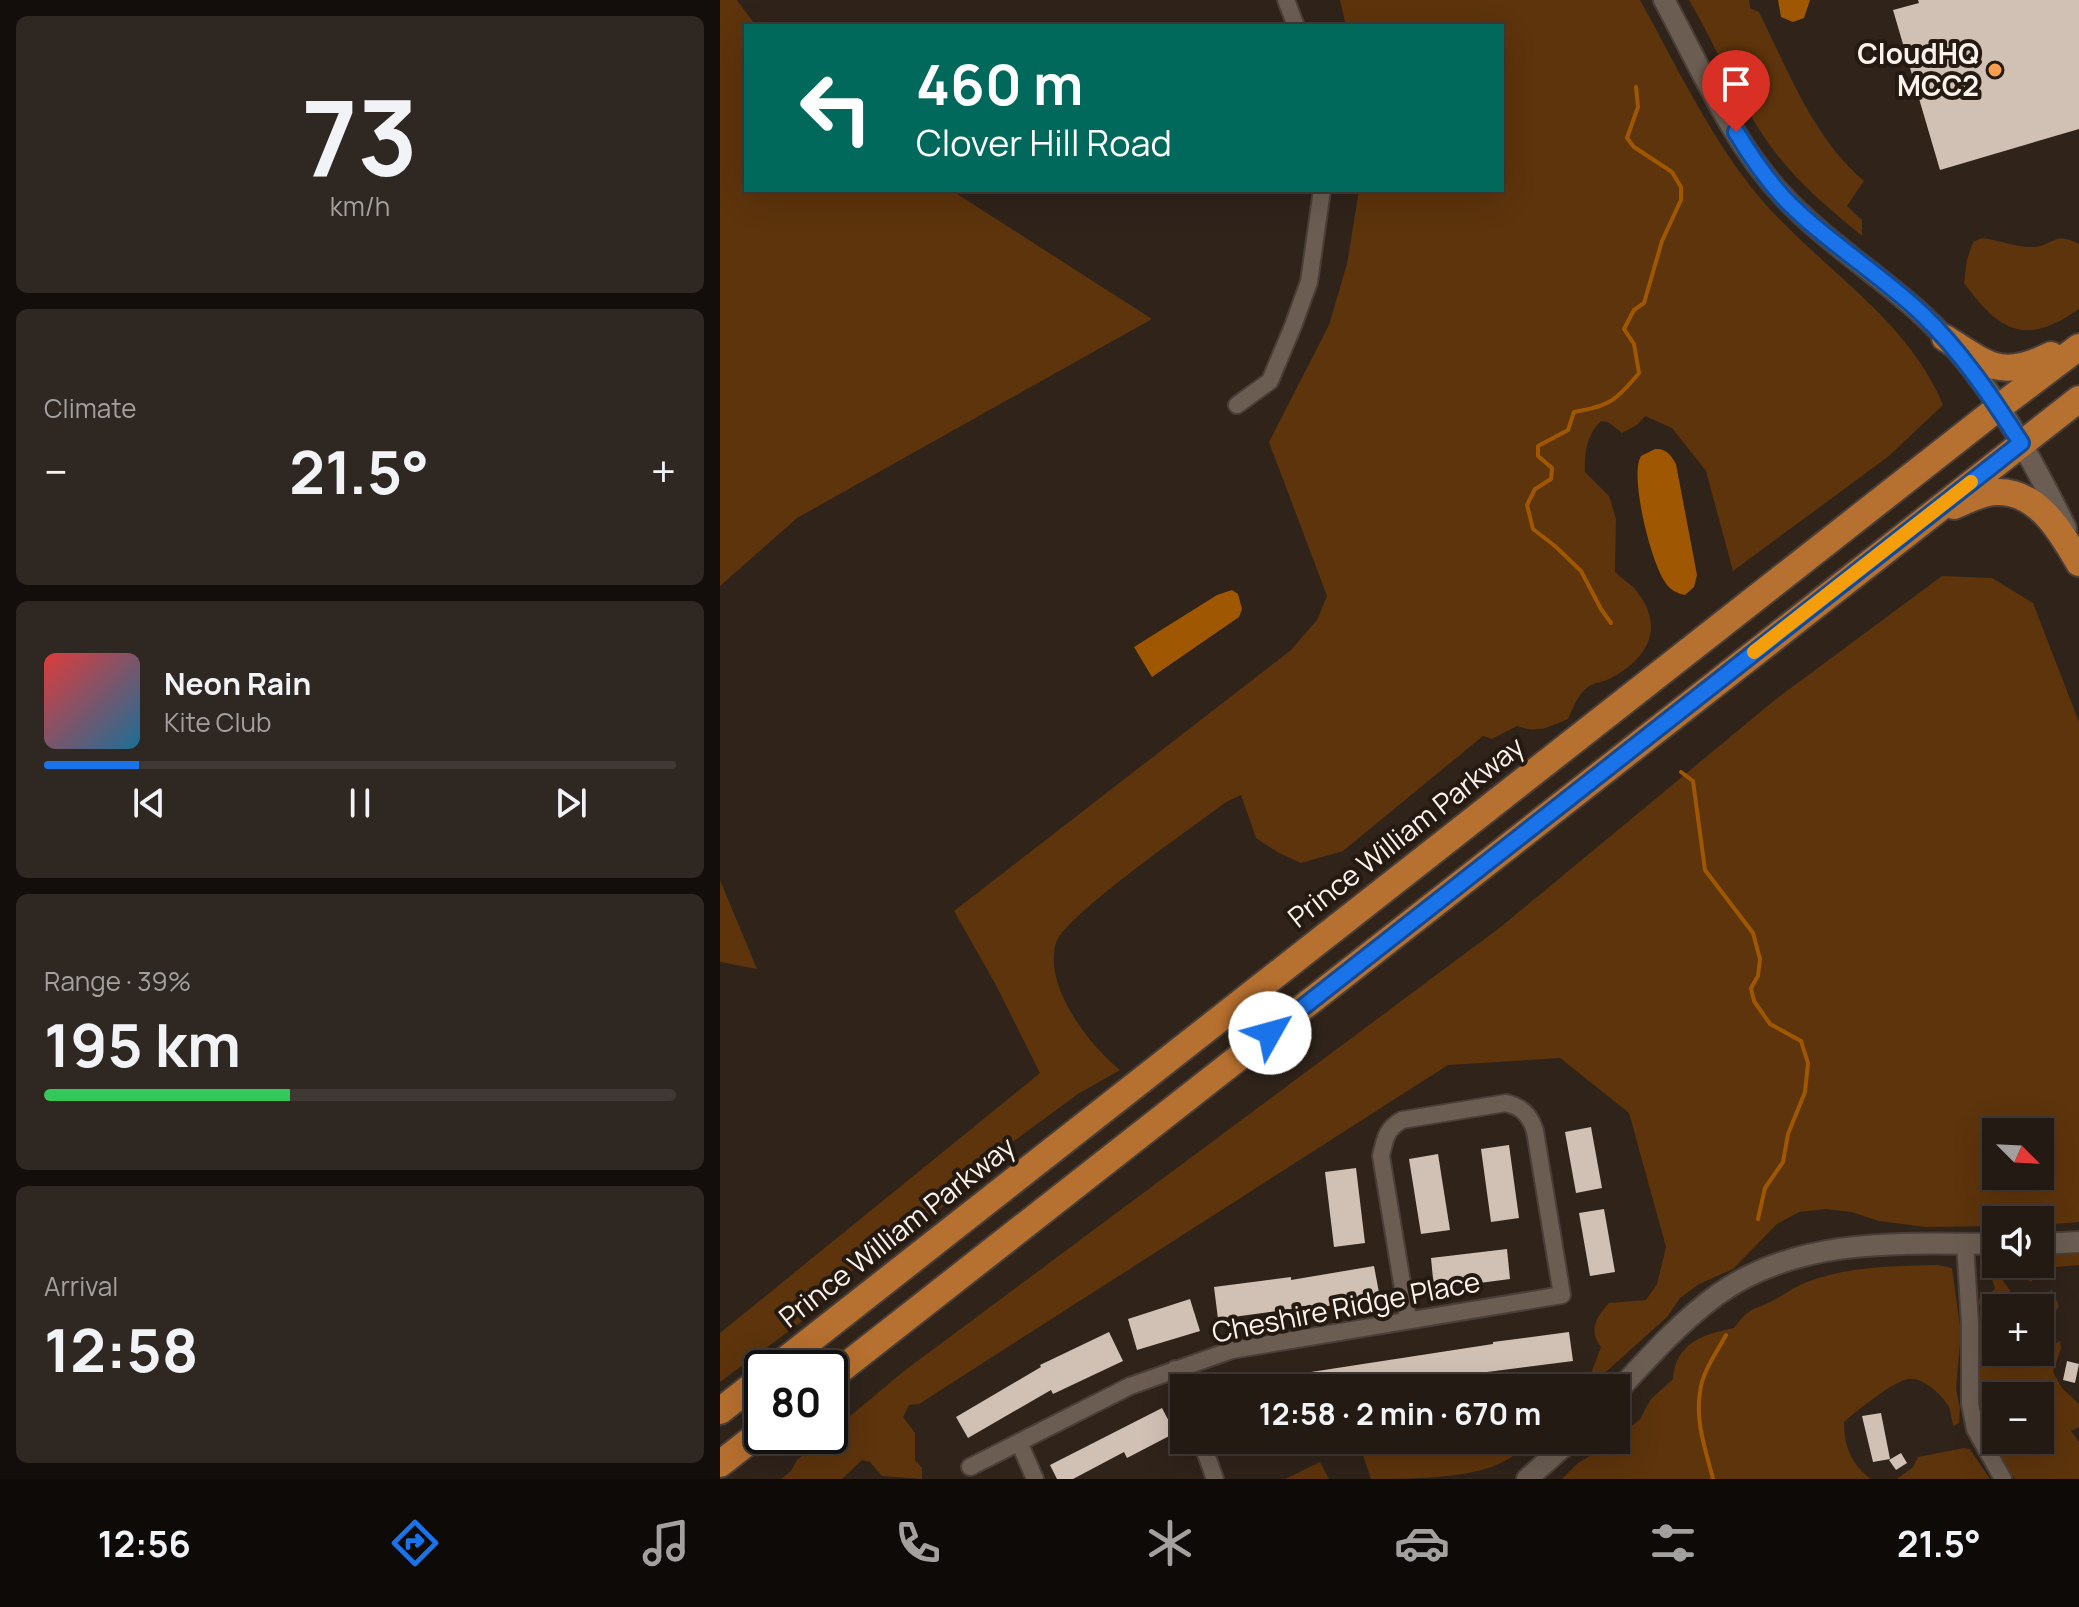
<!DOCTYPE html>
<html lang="en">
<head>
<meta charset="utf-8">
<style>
	:root { --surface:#231a14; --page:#2f2722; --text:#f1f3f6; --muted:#a3a1a0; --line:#403834; --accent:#1a73e8 }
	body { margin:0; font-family:Manrope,sans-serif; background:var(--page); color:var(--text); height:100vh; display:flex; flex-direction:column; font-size:30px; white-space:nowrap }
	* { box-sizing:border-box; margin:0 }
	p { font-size:26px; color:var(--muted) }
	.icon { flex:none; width:44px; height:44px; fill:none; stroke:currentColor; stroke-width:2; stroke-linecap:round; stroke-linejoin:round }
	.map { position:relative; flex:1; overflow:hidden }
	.details { display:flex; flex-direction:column; gap:16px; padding:16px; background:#130e0b; width:720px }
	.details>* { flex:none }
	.guide { position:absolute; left:24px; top:24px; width:760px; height:168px; border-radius:0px; box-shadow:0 8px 32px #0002,0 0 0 2px var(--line); background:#00695c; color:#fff; overflow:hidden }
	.needle { width:52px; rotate:114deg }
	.fabs { position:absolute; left:1262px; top:1118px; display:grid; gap:16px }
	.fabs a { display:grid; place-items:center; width:72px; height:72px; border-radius:0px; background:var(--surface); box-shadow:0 8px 32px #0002,0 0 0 2px var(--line); font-size:40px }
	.speed { position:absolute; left:24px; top:1350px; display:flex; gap:16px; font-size:40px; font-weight:700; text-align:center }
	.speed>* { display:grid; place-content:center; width:104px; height:104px; border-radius:50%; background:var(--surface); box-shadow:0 8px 32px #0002,0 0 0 2px var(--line); line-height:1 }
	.speed .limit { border:4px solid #111; border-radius:12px; background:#fff; color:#111 }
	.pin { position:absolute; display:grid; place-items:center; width:68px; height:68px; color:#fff; margin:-82px -34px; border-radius:50% 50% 50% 0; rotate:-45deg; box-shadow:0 0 8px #0007 }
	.pin .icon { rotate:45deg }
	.me { position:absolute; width:88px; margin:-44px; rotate:52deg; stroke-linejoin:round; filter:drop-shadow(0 0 6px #0008) }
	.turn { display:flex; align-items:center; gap:28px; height:168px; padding:0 40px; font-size:36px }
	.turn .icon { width:104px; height:104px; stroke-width:2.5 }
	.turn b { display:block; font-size:56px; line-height:68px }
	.big { font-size:60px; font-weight:700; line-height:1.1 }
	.details .tile { flex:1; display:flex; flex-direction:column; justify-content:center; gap:12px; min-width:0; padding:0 28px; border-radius:12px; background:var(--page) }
	.details .dial { align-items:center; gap:0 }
	.dial b { font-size:104px; line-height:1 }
	.song { display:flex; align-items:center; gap:24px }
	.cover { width:96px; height:96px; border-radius:12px; background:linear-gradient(135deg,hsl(0 70% 55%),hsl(200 70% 35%)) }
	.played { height:8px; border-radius:4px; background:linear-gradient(90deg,var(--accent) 15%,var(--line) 15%) }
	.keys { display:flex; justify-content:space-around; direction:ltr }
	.heat { display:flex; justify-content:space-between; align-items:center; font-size:44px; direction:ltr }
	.charge { height:12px; border-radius:6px; background:linear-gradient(90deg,#34c759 39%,var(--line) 0) }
	.trip { position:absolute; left:450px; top:1374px; width:460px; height:80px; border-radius:0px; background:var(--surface); box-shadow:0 8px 32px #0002,0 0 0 2px var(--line); font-weight:700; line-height:80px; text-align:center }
	.tabs { display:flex; height:128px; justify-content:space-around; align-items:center; background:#0e0a08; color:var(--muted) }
	.tabs .icon { width:56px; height:56px }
	.tabs .selected { color:var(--accent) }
	.tabs b { font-size:36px; color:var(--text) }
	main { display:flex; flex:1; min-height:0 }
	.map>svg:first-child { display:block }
	.green { fill:#5d340c; fill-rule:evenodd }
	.water { fill:#a05701 }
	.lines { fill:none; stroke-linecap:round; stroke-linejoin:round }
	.stream { stroke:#a05701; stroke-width:4 }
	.building { fill:#d1c1b5 }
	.minor-casing { stroke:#493f38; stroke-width:20 }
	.tertiary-casing { stroke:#493f38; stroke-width:24 }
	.trunk-casing { stroke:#493f38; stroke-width:30 }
	.minor { stroke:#6b5d52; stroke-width:16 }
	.tertiary { stroke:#6b5d52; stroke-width:20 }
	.trunk { stroke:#b6702f; stroke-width:26 }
	.route-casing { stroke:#114b97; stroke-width:20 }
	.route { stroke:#1a73e8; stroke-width:14 }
	.slow { stroke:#f59e0b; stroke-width:14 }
	.poi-dot { fill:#fa9f4f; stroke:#251a11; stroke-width:3 }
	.labels { text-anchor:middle; stroke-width:8; stroke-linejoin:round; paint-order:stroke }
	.poi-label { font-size:28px; font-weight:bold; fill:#fcf3ed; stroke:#251a11; text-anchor:end }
	.street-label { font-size:28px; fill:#fcf3ed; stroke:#251a11 }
</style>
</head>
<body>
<main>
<section class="details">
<div class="tile dial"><b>73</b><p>km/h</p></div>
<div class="tile"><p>Climate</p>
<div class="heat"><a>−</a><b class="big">21.5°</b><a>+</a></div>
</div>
<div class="tile">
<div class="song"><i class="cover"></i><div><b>Neon Rain</b><p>Kite Club</p></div></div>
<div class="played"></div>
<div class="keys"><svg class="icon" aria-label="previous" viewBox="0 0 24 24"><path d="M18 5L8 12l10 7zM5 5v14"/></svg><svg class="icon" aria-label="pause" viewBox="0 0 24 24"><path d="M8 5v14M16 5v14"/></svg><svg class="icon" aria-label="next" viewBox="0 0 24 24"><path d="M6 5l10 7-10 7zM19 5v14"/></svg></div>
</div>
<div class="tile"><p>Range · 39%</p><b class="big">195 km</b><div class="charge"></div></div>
<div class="tile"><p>Arrival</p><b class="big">12:58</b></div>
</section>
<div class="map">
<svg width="1359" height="1479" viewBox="0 0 1359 1479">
	<rect width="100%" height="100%" fill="#2f231a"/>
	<!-- green -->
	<path class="green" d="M0 0H17L36 26H26V190H231L432 319 77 518 0 586Z
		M620 0H920C955 63 987 131 1032 188 1091 263 1186 314 1223 405L1169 456 1013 571 986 471 952 428 925 416 917 425 902 433 888 422 881 421C867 434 864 454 865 472L889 496 896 519 895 572C902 579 913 585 918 593 945 629 927 659 891 678 884 682 875 682 868 687 858 694 853 708 848 719 828 727 818 734 797 726L772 739 763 736 623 851 581 863 559 853 536 838 521 795 506 802C476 825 344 916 336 943 323 986 369 1045 400 1070L358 1094 272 1157 276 1165 263 1181 196 1224 137 1266 88 1317 0 1382V1333L320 1073 277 987 234 911 571 650 597 620 607 596 549 442 609 325 627 264 639 190H782V26H626Z
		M969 0H1029L1030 8 1039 12C1068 70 1093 138 1144 181L1127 206 1142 220V236C1117 215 1091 194 1069 169 1025 120 1002 56 969 0Z
		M1262 238C1278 240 1295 247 1312 247 1333 247 1333 230 1359 244V309C1305 347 1279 331 1244 283L1247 260 1253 242Z
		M1222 576 1272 578 1313 603 1359 722V1222L1320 1225V1220H1276V1226L1206 1227 1159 1221 1131 1212 1106 1209 1079 1212 1057 1224 1013 1269 979 1284 960 1298 947 1317 868 1388 867 1384 881 1347C868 1331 876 1317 889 1303L926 1300 937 1284 946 1247 909 1113 840 1058 728 1065 199 1404 189 1405 183 1417 195 1433V1460L202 1468V1479L162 1476 150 1462 142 1460 122 1479H61L71 1471 77 1460 106 1436H110V1433L184 1371 782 926 1056 699ZM1276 1132H1320V1176H1276Z
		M0 880 37 969 0 962Z
		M1350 1252 1359 1254V1265C1340 1267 1322 1265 1311 1282L1293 1271 1287 1272 1283 1281 1290 1290 1289 1301 1273 1311 1258 1304 1260 1297 1268 1295 1275 1289 1272 1279 1260 1268 1265 1260 1276 1258V1264H1320V1259L1331 1253Z
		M1218 1265 1232 1268 1241 1333 1236 1389 1240 1408 1239 1423 1233 1426C1232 1420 1231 1413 1229 1407 1222 1395 1203 1377 1188 1379 1172 1382 1137 1411 1124 1422 1124 1446 1131 1464 1151 1479H842L858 1463 896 1440 920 1419 931 1399 953 1379C955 1343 984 1334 1014 1328 1030 1306 1033 1311 1054 1300 1065 1294 1076 1286 1087 1282 1128 1266 1175 1266 1218 1265Z
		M1332 1290 1339 1306 1334 1314 1320 1315V1308H1306Z
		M1276 1341V1352H1309L1324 1356 1331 1346 1340 1341 1341 1348 1333 1372 1342 1388 1359 1404V1427L1351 1431 1359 1442V1479H1295C1266 1442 1236 1381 1276 1341ZM1276 1396H1320V1440H1276Z
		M638 1440H789L793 1443V1456C763 1479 692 1479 651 1479Z
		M1244 1448 1250 1449 1270 1479H1177L1193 1467 1198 1457Z
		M600 1462 609 1479H565Z"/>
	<!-- water -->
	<path class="water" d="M1058 0H1090L1084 18 1073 22 1061 17Z
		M935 449C946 448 951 455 956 464L977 575 974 587 965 595C956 593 950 590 945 582 931 562 909 476 921 456Z
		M512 590 518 594 522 609 519 617 432 677 414 647 497 595Z"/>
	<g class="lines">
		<!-- stream -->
		<path class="stream" d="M891 623 881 609 861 571 835 546 813 529 807 505 815 489 831 479 832 468 818 456V446L848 430 854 412C889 406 896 401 919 373L914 344 904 329 914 310 924 303 942 241 961 200V187L952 172 914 147 907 138 918 107 916 87
			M961 772 973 781 985 870 1033 933 1040 959 1038 976 1031 988 1034 1001 1050 1024 1081 1041 1088 1063 1085 1092 1068 1134 1063 1162 1045 1188 1038 1219
			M993 1479C986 1451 975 1422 980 1392 982 1372 997 1352 1006 1335"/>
	</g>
	<!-- building -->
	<path class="building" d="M1198 0H1359V129L1220 170 1173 10 1199 3Z
		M871 1127 882 1188 856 1193 845 1132Z
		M789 1145 799 1218 771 1222 761 1149Z
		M718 1154 730 1230 701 1234 689 1159Z
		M636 1168 645 1243 614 1247 605 1172Z
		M884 1209 895 1272 870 1276 859 1213Z
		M787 1249 790 1279 714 1289 711 1258Z
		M654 1266 660 1298 595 1308 594 1306 498 1319 494 1287 571 1277V1280Z
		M470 1299 480 1331 417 1350 408 1319Z
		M389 1332 403 1361 333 1394 331 1390 248 1438 236 1417 321 1367 320 1365Z
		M849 1332 853 1361 666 1385 667 1388H533L532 1383 565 1376 773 1344V1342Z
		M1347 1361 1359 1364 1355 1383 1343 1380Z
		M442 1408 455 1433 407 1458 404 1452 353 1479H337L330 1465Z
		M1161 1413 1170 1459 1153 1462 1142 1416Z
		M1181 1453 1187 1463 1176 1470 1169 1460Z"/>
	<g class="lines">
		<!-- minor casing -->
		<g class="minor-casing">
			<path id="minor" d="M566 0 576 26
				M517 405 550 381 573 326 589 282 602 190
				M1245 1243 1250 1324V1404L1255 1429 1283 1479
				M455 1369 464 1394
				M481 1440 495 1479
				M299 1442 315 1479
				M250 1467 410 1386 512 1350 842 1295 815 1131C810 1115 802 1107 786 1103L682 1120C666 1129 665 1139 661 1156L688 1319"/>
		</g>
		<!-- tertiary casing -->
		<g class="tertiary-casing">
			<path id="tertiary" d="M944 0C980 66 1011 141 1063 196 1103 239 1153 271 1197 310 1263 368 1308 450 1346 528
				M1320 1244 1359 1242
				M896 1393C928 1358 959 1323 997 1295 1078 1237 1181 1243 1276 1244
				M807 1479 851 1440"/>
		</g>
		<!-- trunk casing -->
		<g class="trunk-casing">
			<path id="trunk" d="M1225 338C1268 365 1281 380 1331 355
				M1234 506C1248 500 1262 492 1277 492 1318 491 1341 532 1359 563
				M55 1368 1278 408 1359 347
				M110 1378 1359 399
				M0 1411 42 1378
				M0 1464 42 1431"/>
		</g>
		<!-- minor -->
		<use href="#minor" class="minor"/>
		<!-- tertiary -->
		<use href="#tertiary" class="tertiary"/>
		<!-- trunk -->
		<use href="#trunk" class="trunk"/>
	</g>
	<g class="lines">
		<!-- route casing -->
		<g class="route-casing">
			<path id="route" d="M550 1033 1301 443C1271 396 1240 350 1200 312 1156 271 1104 240 1063 197 1045 177 1030 155 1016 132"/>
		</g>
		<!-- route -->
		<use href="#route" class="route"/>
		<!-- slow -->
		<path class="slow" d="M1034 652 1251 482"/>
	</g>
	<!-- markers -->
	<circle class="poi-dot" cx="1275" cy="70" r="8"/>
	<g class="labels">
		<!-- poi labels -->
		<g class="poi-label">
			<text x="1259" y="64">CloudHQ<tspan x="1259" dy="32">MCC2</tspan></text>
		</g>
		<!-- street labels -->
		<g class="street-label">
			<text transform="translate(686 832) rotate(-38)" y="10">Prince William Parkway</text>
			<text transform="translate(177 1232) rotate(-38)" y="10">Prince William Parkway</text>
			<text transform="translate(626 1307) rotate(-11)" y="10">Cheshire Ridge Place</text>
		</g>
	</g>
</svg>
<div class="fabs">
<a><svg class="needle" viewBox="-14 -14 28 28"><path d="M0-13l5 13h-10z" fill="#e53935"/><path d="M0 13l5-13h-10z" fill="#a3a1a0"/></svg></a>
<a><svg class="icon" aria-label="sound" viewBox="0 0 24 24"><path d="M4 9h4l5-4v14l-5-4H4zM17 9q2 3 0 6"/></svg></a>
<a>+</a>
<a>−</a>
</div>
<div class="speed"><div class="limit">80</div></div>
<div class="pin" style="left:1016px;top:132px;background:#d93025"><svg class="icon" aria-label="arrive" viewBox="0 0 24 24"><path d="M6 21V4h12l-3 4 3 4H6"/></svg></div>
<svg class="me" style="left:550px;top:1033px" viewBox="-20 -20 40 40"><circle r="19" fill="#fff"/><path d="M0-13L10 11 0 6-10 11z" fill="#1a73e8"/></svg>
<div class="trip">12:58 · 2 min · 670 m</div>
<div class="guide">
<div class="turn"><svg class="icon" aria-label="left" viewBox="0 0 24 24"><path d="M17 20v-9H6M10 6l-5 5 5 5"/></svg><div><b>460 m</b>Clover Hill Road</div></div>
</div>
</div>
</main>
<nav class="tabs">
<b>12:56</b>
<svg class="icon selected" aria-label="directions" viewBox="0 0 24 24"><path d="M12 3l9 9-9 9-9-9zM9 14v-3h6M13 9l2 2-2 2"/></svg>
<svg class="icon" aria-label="music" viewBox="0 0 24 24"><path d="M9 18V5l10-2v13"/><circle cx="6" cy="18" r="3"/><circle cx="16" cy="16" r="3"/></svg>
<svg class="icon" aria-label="phone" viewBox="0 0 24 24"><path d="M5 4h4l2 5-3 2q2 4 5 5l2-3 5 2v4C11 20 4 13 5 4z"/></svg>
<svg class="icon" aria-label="climate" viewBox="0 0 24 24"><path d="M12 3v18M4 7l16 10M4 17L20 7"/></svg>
<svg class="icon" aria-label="car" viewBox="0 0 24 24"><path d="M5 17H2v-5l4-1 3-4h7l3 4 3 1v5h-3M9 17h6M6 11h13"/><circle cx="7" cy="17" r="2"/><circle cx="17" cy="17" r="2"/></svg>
<svg class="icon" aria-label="filters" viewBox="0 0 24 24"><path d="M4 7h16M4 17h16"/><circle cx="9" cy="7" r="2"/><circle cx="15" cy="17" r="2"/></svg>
<b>21.5°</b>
</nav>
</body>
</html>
